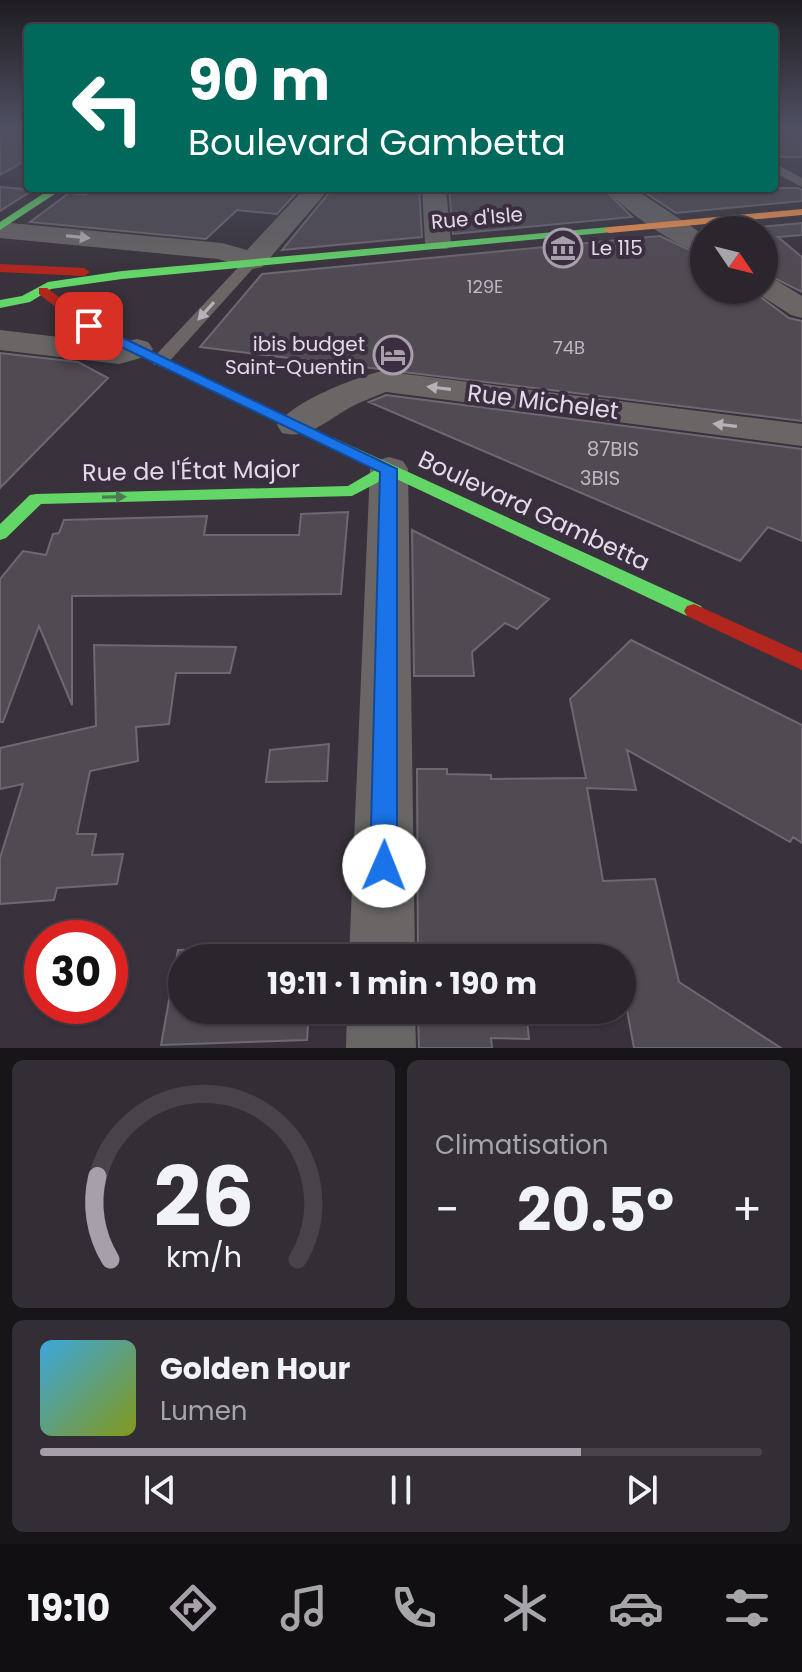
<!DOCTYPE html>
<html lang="fr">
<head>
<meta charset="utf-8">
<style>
	:root { --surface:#2b262d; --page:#332e35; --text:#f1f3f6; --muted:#a6a5aa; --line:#474349; --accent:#a79faa }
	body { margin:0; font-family:Poppins,sans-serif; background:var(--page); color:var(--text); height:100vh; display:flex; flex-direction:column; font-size:30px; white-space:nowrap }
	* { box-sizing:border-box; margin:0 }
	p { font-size:26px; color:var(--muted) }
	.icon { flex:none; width:44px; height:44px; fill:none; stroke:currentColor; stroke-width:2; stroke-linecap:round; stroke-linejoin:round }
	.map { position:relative; height:1048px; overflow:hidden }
	.panel { display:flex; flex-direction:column; gap:12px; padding:12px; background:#181519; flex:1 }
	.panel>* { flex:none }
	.top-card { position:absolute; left:24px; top:24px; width:754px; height:168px; border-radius:8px; box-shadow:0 2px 6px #0004,0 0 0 2px var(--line); background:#00695c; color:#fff; overflow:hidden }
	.needle { width:52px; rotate:125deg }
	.fabs { position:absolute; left:690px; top:216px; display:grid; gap:16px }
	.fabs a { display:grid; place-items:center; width:88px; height:88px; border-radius:50%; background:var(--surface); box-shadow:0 2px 6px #0004,0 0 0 2px var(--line); font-size:40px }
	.speed { position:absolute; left:24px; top:920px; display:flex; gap:16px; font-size:40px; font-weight:700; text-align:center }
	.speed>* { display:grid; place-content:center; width:104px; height:104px; border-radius:50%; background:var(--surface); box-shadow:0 2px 6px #0004,0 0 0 2px var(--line); line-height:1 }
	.speed .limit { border:12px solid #d22; background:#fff; color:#111 }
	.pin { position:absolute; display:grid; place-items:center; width:68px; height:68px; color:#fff; margin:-34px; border-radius:16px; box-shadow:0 4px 12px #0006 }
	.me { position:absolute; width:88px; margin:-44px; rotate:1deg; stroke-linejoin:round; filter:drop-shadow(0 0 6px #0008) }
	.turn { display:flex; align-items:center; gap:28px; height:168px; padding:0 32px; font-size:36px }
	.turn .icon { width:104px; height:104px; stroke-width:2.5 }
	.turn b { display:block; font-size:56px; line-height:68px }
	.big { font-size:60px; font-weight:700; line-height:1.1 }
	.panel .tile { flex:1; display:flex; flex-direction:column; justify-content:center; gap:12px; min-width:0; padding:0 28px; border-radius:12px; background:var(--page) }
	.panel .dial { align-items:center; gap:0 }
	.dial svg { height:208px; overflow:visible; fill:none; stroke:var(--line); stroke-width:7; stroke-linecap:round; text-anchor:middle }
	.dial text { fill:var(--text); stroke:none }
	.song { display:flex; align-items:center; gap:24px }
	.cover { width:96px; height:96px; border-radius:12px; background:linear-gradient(135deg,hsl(200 70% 55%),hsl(70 70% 35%)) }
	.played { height:8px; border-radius:4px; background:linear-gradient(90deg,var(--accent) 75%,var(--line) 75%) }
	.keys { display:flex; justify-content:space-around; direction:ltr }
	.heat { display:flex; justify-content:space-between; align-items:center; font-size:44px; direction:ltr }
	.panel .tiles { flex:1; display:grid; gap:12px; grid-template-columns:1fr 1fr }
	.tile:last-child { grid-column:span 2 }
	.trip { position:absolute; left:168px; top:944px; width:468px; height:80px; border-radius:40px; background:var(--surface); box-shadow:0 2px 6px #0004,0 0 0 2px var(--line); font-weight:700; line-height:80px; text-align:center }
	.menu { display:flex; height:128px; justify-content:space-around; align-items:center; background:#110f12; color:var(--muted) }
	.menu .icon { width:56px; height:56px }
	.menu .active { color:var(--accent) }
	.menu b { font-size:36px; color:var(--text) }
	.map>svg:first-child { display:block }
	.building { fill:#504a53; stroke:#6e6871; stroke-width:2 }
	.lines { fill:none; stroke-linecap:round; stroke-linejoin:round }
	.lane { fill:#6a6666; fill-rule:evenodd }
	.street { fill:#6a6666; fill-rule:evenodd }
	.fast { fill:#63d668; fill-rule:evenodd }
	.slow { fill:#ff974d; fill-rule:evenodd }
	.jam { fill:#b3261e; fill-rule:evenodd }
	.oneway { fill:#b8b1b9 }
	.oneway2 { fill:#4c7a52 }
	.route { fill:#1a73e8; stroke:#114b97; stroke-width:2 }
	.labels { text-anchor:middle; stroke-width:8; stroke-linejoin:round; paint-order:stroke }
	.far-number-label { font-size:18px; fill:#beb6c1 }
	.far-street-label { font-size:20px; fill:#e2dae6; stroke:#3a2e40 }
	.far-poi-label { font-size:20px; fill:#e2dae6; stroke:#3a2e40; text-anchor:start }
	.number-label { font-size:20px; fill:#beb6c1 }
	.street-label { font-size:24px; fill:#e2dae6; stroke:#3a2e40 }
</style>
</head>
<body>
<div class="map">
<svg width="802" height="1048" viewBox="0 0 802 1048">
	<rect width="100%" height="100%" fill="#39323c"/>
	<!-- building -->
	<path class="building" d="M0 127H28V159L0 175Z
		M774 127H802V157H774Z
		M0 187 33 190 0 211Z
		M95 188H301L277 214 237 210 206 239 30 222 69 193 85 195Z
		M333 188H419L422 237 282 250Z
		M449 188H603L632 217 453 234Z
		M638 188H798L802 190V201L676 213Z
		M802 223V235L778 237 802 257V292L764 273V230H728Z
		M660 236 704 257V290H751L789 318 802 321V421L200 347 262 274Z
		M0 353 78 362 108 378 0 488Z
		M386 395 802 449V541L768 527 740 561 369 402Z
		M348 512 341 594 72 596V705L39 626 3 722H0V579L23 551 46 555 53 534 59 533 64 520 207 516 204 535H299L301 514Z
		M412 530 549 599 517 629 505 623 472 652 474 676H414Z
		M631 640 802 725V843L793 837 790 842 627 750 636 790 587 788 603 881 655 879 679 982 781 1048H634L626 1005H622V958H418L417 769H447V774L491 775V779L586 778 570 699Z
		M94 645 236 647 230 673H176L169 724 136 727 138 761 90 771 77 834H96L92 855 123 854 117 884 57 888 54 900 0 904V858L23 784 0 789V748L96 726Z
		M329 744 327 781 266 782 270 750Z
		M313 947 312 958H182V1010H309L307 1040 161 1045 178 950Z
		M418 1010H526L529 1039 491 1038 492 1048H419Z"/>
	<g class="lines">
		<!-- lane -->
		<path class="lane" d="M774 163 802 178V187L774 172Z
			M252 257 259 261 257 264 166 365H154L151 361 154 357 247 258Z"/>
		<!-- street -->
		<path class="street" d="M305 188H330L262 267 252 269 218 259 0 238V222L222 243 247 250Z
			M422 188H446L451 243 447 249H429L425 243Z
			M606 188H633L704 235V254C678 248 622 210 606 188Z
			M764 276 774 279 802 296V318L791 315 754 291 764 290Z
			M0 330 118 344 137 339 148 342 153 349 148 356 119 364 0 350Z
			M382 371 802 424V446L386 392C374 397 362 401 351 407 328 419 309 440 282 433L277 425C293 401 354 378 382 371Z
			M389 457 403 461 408 469 415 958H349L370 469 375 461Z
			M347 1010H415L416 1048H346Z"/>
		<!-- fast -->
		<path class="fast" d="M52 188H64L0 230V222Z
			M609 227 615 230 613 232 122 279 51 289 30 302 0 308V300L22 296 48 282 122 271Z
			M334 438 701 606 704 611 701 616H687L390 476 352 496 41 504 6 538 0 540V524L30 495 36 494 348 486 377 469 328 446 326 443 328 440Z"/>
		<!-- slow -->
		<path class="slow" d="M802 209V215L609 233 603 230 609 227Z"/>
		<!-- jam -->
		<path class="jam" d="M0 264 84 268 90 272 84 276 0 272Z
			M39 288H47L94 323 342 443 334 448 328 446 84 329 39 294Z
			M694 604 802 653V670L687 616 684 611 687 606Z"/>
	</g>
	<!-- one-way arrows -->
	<defs><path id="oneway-solid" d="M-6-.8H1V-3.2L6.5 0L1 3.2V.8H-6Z" transform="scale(2)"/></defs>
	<g class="oneway">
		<use href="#oneway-solid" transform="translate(78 237) rotate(6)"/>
		<use href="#oneway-solid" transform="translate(206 311) rotate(132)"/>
		<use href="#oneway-solid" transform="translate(439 388) rotate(-173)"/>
		<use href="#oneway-solid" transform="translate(725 425) rotate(-173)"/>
	</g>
	<use class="oneway2" href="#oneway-solid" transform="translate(114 497) rotate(-1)"/>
	<!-- sky -->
	<linearGradient id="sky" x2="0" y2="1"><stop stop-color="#1f1c21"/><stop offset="0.46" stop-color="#4e4f61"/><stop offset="1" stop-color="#4e4f61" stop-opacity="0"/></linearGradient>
	<rect width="802" height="274" fill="url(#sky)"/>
	<!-- route -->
	<path class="route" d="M84 324H94L397 469V866L393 874 384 877 374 874 370 866 380 472 84 329Z"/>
	<!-- icons -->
	<defs>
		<g id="museum-ring" transform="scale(2)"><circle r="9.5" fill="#3a2e40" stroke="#a79faa" stroke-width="1.5"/><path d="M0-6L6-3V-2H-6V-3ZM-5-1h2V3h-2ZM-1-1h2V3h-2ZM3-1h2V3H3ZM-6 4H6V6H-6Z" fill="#a79faa"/></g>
		<g id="hotel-ring" transform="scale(2)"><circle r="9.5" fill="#3a2e40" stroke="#a79faa" stroke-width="1.5"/><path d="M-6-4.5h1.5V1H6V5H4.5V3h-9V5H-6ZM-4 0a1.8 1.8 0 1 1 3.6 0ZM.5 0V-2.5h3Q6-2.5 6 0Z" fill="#a79faa"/></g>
	</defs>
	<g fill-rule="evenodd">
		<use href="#museum-ring" x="563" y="248"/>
		<use href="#hotel-ring" x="393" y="355"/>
	</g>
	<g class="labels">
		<!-- far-number labels -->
		<g class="far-number-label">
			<text x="485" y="293">129E</text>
			<text x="569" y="354">74B</text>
		</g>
		<!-- far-street labels -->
		<g class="far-street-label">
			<text transform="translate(477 218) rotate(-5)" y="7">Rue d'Isle</text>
		</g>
		<!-- far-poi labels -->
		<g class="far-poi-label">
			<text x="591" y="255">Le 115</text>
			<text x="365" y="351" text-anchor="end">ibis budget<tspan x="365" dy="23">Saint-Quentin</tspan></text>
		</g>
		<!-- number labels -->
		<g class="number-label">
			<text x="613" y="456">87BIS</text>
			<text x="600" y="485">3BIS</text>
		</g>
		<!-- street labels -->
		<g class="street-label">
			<text transform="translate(543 402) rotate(7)" y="8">Rue Michelet</text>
			<text transform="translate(191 471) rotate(-1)" y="8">Rue de l'État Major</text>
			<text transform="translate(534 511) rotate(25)" y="8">Boulevard Gambetta</text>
		</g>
	</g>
</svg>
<div class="fabs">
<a><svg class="needle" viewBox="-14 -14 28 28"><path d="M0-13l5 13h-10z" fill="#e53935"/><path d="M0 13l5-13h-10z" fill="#a6a5aa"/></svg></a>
</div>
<div class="speed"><div class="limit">30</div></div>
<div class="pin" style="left:89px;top:326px;background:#d93025"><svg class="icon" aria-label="arrive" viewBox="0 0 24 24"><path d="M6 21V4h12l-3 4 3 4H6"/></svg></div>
<svg class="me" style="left:384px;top:866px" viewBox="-20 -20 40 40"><circle r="19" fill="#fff"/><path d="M0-13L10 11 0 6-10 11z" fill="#1a73e8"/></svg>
<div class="trip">19:11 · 1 min · 190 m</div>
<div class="top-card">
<div class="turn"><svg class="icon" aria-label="left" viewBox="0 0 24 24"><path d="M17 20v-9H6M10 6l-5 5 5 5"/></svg><div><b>90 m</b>Boulevard Gambetta</div></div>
</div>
</div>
<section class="panel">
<div class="tiles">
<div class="tile dial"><svg viewBox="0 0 100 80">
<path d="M14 69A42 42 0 1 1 86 69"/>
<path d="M14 69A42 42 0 0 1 9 37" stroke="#a79faa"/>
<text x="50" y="56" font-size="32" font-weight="700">26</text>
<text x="50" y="72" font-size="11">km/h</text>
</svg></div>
<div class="tile"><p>Climatisation</p>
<div class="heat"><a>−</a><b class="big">20.5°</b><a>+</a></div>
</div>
<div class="tile">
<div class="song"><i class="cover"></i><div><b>Golden Hour</b><p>Lumen</p></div></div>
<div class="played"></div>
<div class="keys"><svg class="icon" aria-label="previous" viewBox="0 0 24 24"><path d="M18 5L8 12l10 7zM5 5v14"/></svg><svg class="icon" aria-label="pause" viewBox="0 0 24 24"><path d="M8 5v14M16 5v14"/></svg><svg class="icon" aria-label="next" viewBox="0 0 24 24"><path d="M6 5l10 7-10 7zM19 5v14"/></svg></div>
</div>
</div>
</section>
<nav class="menu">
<b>19:10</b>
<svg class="icon active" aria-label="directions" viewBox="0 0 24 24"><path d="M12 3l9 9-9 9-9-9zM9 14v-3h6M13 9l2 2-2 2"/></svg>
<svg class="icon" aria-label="music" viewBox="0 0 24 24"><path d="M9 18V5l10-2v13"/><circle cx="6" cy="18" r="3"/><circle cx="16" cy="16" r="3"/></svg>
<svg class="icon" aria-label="phone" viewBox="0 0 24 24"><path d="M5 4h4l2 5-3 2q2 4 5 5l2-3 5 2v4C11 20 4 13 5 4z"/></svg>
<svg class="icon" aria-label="climate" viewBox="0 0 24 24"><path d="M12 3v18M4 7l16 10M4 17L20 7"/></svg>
<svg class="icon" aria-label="car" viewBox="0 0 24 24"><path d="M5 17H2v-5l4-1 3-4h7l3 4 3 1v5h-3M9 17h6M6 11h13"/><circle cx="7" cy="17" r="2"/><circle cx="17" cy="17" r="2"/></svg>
<svg class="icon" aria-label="filters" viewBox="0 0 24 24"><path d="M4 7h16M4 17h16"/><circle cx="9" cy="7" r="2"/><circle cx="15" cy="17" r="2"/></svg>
</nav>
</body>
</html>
